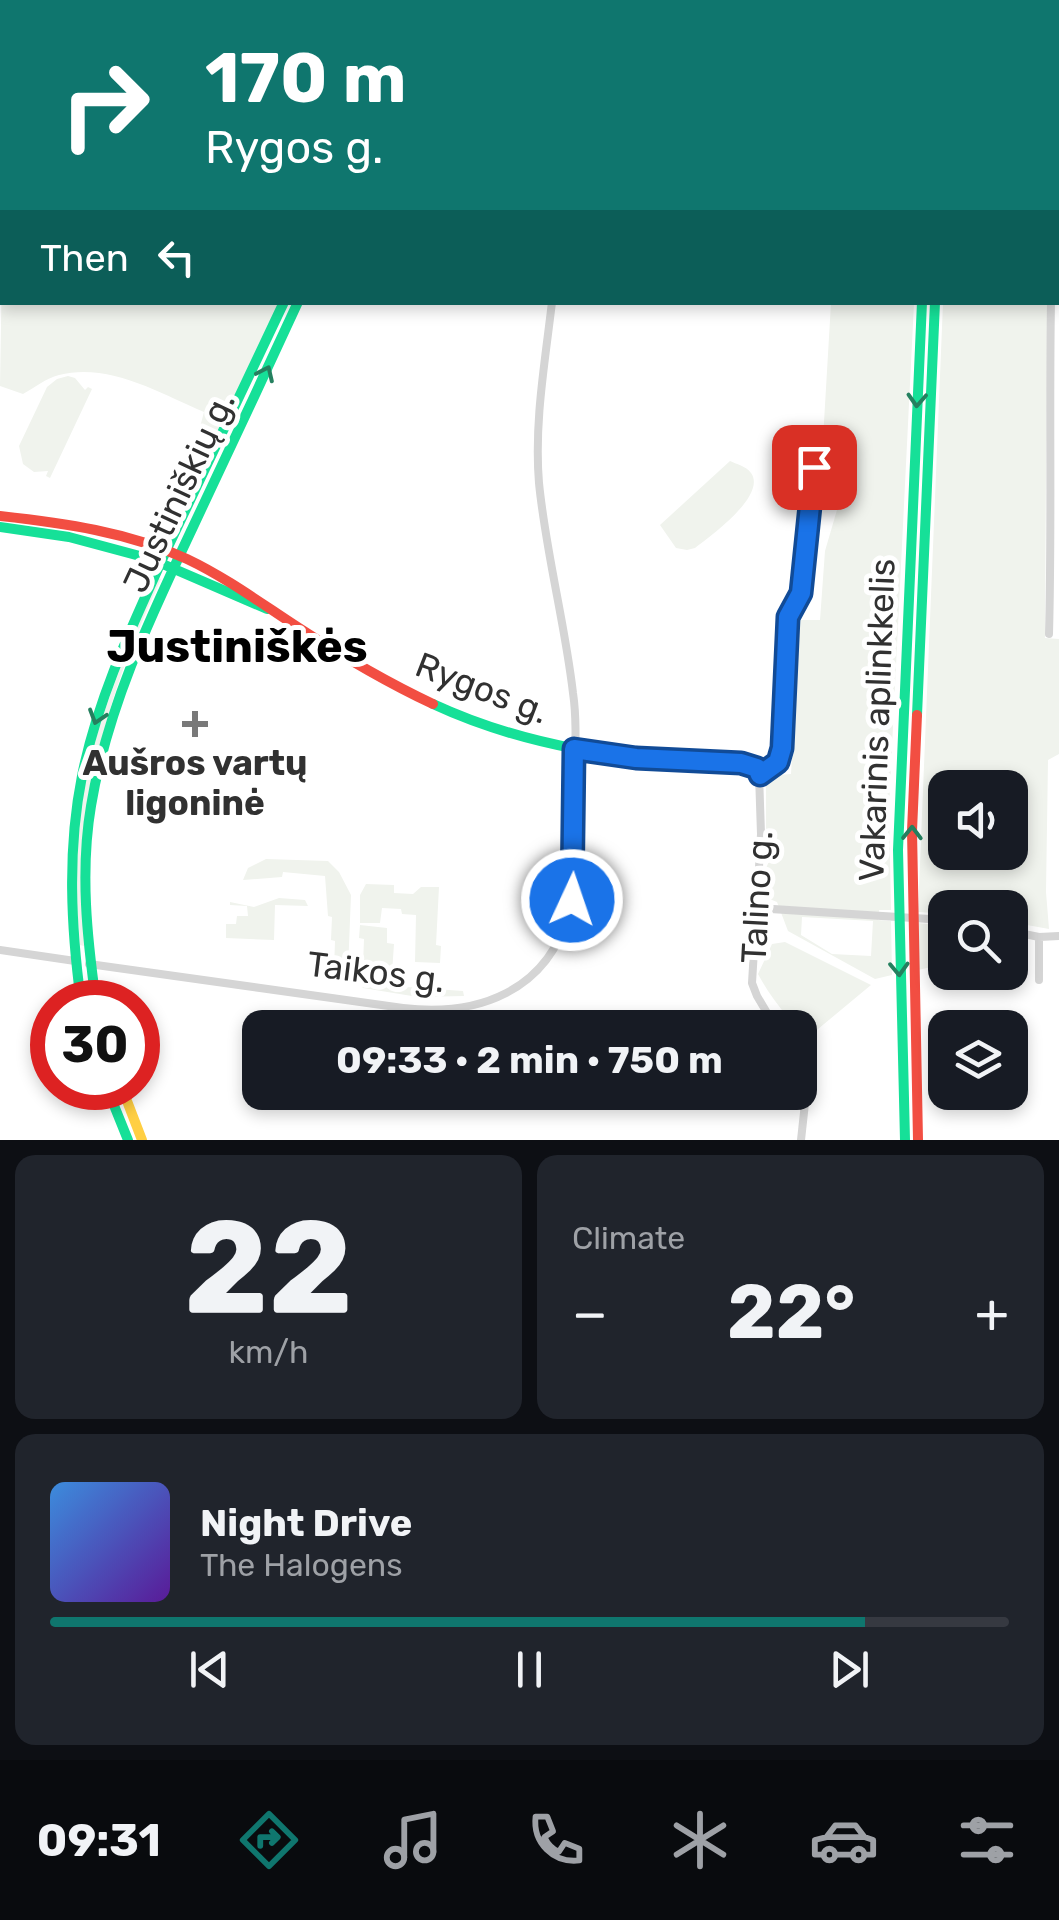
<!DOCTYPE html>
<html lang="en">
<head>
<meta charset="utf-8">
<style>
	:root { --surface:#171b24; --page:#20242c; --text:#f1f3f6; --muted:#9ea1a6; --line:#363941; --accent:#0f766e }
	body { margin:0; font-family:Rubik,sans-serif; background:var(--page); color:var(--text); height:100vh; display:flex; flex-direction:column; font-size:38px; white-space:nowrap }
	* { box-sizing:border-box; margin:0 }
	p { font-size:32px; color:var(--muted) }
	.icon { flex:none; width:55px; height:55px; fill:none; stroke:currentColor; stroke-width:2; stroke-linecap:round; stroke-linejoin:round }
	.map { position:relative; height:1140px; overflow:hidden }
	.details { display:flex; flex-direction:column; gap:15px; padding:15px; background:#0d0f14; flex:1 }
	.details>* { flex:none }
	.guide { position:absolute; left:0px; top:0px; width:1060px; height:305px; box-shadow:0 5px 15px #0003; background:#0f766e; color:#fff; overflow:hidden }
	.tools { position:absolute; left:928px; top:770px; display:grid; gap:20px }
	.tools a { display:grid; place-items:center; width:100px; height:100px; border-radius:20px; background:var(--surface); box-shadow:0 5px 15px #0003; font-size:50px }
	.speed { position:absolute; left:30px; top:980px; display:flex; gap:20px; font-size:50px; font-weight:700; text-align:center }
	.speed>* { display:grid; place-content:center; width:130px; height:130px; border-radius:50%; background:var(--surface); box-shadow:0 5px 15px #0003; line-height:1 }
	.speed .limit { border:15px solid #d22; background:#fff; color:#111 }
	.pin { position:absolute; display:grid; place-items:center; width:85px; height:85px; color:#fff; margin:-42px; border-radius:20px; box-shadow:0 5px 15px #0006 }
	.me { position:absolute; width:110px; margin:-55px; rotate:3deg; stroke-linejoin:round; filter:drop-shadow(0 0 8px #0008) }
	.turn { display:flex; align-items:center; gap:35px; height:210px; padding:0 40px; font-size:45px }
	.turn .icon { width:130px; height:130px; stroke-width:2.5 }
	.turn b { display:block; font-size:70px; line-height:85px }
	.then { display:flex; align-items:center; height:95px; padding:0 40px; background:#0003; gap:20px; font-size:38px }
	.big { font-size:75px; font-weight:700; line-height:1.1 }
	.details .card { flex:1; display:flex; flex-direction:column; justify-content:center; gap:15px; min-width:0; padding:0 35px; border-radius:20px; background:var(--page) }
	.details .dial { align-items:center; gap:0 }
	.dial b { font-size:130px; line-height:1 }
	.song { display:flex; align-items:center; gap:30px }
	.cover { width:120px; height:120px; border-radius:15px; background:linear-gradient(135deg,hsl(210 70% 55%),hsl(270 70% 35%)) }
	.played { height:10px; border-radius:5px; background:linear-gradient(90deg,var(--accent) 85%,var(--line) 85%) }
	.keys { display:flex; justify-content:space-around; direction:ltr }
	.heat { display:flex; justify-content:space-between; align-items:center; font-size:55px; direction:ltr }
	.details .tiles { flex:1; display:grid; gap:15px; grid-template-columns:1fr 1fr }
	.card:last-child { grid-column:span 2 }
	.trip { position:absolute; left:242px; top:1010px; width:575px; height:100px; border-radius:20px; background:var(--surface); box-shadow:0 5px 15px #0003; font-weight:700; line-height:100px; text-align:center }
	.dock { display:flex; height:160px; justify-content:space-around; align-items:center; background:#090b0e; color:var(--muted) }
	.dock .icon { width:70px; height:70px }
	.dock .selected { color:var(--accent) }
	.dock b { font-size:45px; color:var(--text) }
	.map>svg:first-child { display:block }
	.green { fill:#f0f3ed; fill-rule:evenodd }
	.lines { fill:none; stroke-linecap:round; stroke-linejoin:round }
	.street { stroke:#d5d5d5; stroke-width:8 }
	.fast { stroke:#16e098; stroke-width:10 }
	.slow { stroke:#ffcf43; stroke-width:10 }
	.jam { stroke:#f24e42; stroke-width:10 }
	.oneway { stroke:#25805f }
	.route-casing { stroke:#114b97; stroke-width:25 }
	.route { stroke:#1a73e8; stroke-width:18 }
	.poi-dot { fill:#797979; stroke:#fff; stroke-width:4 }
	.labels { text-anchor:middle; stroke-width:10; stroke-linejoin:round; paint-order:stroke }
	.street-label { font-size:35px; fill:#313131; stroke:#fff }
	.poi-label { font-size:35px; font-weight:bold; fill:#313131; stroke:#fff }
	.district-label { font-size:45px; font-weight:bold; fill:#000; stroke:#fff }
</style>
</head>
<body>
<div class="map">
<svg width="1059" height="1140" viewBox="0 0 1059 1140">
	<rect width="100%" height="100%" fill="#fff"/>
	<!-- green -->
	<path class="green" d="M2 265V302L280 303 165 537 147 531C171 502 195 449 204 412 160 393 108 362 59 375 46 378 34 388 23 394L0 386Z
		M831 303H914L889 807 891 910H879L878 920 891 921 892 975 875 979 788 931 777 902 767 898 763 875 774 850 766 828V776L791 774 799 620H820L825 551 839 503 821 473ZM802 917 873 921 871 956 832 954 801 935Z
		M943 303H1047L1045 638 1059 639V754L1048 760 1046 892 1049 929 1010 922V908H945L935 913 918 912ZM945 788H1010V852H945Z
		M68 376 75 378 85 390 88 387 92 389 50 478 46 476 48 471 34 472 23 464 19 446 47 387 57 379Z
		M730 461C736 464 746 466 751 473 767 495 712 535 695 548L687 550 676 548 660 525Z
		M158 578 161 579C103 703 75 808 84 946L80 945C79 918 73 888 75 860 79 759 119 669 158 578Z
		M266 859 328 861 339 872 351 895 348 970H334L335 941 331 940 332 917 328 916 325 876 283 872 282 877 243 880 248 868Z
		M366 884 394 885V893L413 894 421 887H439L436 945 441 946 440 963 415 962 416 915 402 914 401 909 382 908 380 923H360V895Z
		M279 898 305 900 308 906 275 905 274 940 226 938V924H236L237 916H248L247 906 230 905V902L254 907Z
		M918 923 945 926V964L918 970Z
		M360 925 387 928V943L394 944 392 973 353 971 354 966H363L364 939 359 938Z
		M785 942 871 985 806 1039C790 1020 771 999 758 974L772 944Z
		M353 973 392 976V986L463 991 464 996 418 997 363 988Z"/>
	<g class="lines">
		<!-- street -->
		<path class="street" d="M598 2 599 0
			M1058 98 1059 55
			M1049 634C1052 523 1049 414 1051 302
			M759 774 761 834 752 983 757 996 776 1028
			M760 775 773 768 781 756 789 617 801 593 814 467
			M756 908 945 920
			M1010 931 1039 937 1059 936
			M1039 937V980
			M0 950 75 961
			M89 964 403 1008C478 1017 548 991 569 912 579 876 574 835 574 799 574 764 578 727 573 693 565 623 546 554 539 483 534 423 545 362 552 302
			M800 1065 807 1085 801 1140"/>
		<!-- fast -->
		<path class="fast" d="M915 0V2
			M87 2 89 0
			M425 2 426 0
			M440 2 441 0
			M0 527 69 537 151 559 267 609
			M433 704C504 737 579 753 657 760 688 762 719 760 750 765
			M917 715 935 302
			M81 1002C71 927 67 851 82 776 98 696 134 622 167 549 206 466 245 384 284 302
			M96 1002C87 937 80 871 91 806 107 708 150 618 192 529 228 453 263 378 298 302
			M107 1088 128 1140
			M905 1140 898 850 922 302"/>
		<!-- slow -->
		<path class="slow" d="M0 105 2 103
			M122 1088 142 1140"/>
		<!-- jam -->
		<path class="jam" d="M901 0V2
			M0 516C64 523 128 532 187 559 227 578 262 604 299 628 342 656 386 682 433 704
			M917 715 912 831 918 1140"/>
	</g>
	<!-- one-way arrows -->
	<defs><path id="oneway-chevron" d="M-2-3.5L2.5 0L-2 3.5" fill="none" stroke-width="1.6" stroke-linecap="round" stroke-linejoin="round" transform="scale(2.5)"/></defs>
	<g class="oneway">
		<use href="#oneway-chevron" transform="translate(266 373) rotate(-65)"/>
		<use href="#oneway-chevron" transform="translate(917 400) rotate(93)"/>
		<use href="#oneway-chevron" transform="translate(97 717) rotate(107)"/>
		<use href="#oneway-chevron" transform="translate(912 833) rotate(-89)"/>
		<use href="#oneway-chevron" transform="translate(899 969) rotate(88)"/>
	</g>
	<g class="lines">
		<!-- route casing -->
		<g class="route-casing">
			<path id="route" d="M572 900 574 749 636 758 741 763 757 768 760 775 778 762 782 748 788 617 801 593 814 467"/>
		</g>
		<!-- route -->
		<use href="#route" class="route"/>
	</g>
	<!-- markers -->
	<path class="poi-dot" d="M190 709h10v10h10v10h-10v10h-10v-10h-10v-10h10z"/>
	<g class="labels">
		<!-- street labels -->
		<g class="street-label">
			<text transform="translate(179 492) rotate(-65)" y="12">Justiniškių g.</text>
			<text transform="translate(482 688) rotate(21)" y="12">Rygos g.</text>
			<text transform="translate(877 720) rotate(-88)" y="12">Vakarinis aplinkkelis</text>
			<text transform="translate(757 897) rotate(-87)" y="12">Talino g.</text>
			<text transform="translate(376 972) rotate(7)" y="12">Taikos g.</text>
		</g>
		<!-- poi labels -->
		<g class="poi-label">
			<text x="195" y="775">Aušros vartų<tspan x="195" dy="40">ligoninė</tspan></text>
		</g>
		<!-- district labels -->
		<g class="district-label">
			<text x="237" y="662">Justiniškės</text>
		</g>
	</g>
</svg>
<div class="tools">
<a><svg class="icon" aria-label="sound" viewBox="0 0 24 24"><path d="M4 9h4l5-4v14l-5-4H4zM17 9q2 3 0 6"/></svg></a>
<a><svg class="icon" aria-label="search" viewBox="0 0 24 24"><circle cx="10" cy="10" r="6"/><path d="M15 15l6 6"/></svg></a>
<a><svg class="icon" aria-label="layers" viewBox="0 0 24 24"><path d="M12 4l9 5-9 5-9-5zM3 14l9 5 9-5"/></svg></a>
</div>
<div class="speed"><div class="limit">30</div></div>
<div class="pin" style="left:814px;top:467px;background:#d93025"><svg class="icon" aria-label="arrive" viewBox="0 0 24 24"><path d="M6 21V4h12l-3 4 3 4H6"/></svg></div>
<svg class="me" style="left:572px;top:900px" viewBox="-20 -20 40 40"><circle r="17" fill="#1a73e8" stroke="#fff" stroke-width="3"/><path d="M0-11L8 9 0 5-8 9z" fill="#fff"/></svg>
<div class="trip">09:33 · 2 min · 750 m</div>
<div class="guide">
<div class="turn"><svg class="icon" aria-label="right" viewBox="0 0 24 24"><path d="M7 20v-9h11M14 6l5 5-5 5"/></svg><div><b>170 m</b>Rygos g.</div></div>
<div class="then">Then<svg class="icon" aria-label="left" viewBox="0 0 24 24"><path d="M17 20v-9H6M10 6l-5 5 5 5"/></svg></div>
</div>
</div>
<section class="details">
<div class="tiles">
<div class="card dial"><b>22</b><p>km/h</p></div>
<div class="card"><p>Climate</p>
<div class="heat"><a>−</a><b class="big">22°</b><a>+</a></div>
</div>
<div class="card">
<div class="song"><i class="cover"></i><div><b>Night Drive</b><p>The Halogens</p></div></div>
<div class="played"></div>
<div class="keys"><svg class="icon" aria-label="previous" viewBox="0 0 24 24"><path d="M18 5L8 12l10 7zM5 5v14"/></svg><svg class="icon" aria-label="pause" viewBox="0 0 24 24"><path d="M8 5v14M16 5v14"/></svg><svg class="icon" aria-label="next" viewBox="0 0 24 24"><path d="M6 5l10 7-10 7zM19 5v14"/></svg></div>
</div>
</div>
</section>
<nav class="dock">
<b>09:31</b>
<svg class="icon selected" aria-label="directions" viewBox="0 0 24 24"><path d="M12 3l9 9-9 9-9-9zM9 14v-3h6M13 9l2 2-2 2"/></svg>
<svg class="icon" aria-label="music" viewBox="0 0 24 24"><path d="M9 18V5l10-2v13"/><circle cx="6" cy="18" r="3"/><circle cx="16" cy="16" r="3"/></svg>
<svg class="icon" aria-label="phone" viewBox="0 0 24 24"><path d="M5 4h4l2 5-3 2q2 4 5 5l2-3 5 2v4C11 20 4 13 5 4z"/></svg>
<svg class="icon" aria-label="climate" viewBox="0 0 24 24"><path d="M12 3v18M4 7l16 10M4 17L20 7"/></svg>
<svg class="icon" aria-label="car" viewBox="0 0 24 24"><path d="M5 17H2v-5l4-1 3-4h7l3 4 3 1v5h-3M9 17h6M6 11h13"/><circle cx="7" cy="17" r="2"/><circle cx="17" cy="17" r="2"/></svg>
<svg class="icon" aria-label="filters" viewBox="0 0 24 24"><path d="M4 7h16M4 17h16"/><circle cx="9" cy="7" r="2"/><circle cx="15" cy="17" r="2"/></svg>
</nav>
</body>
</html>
